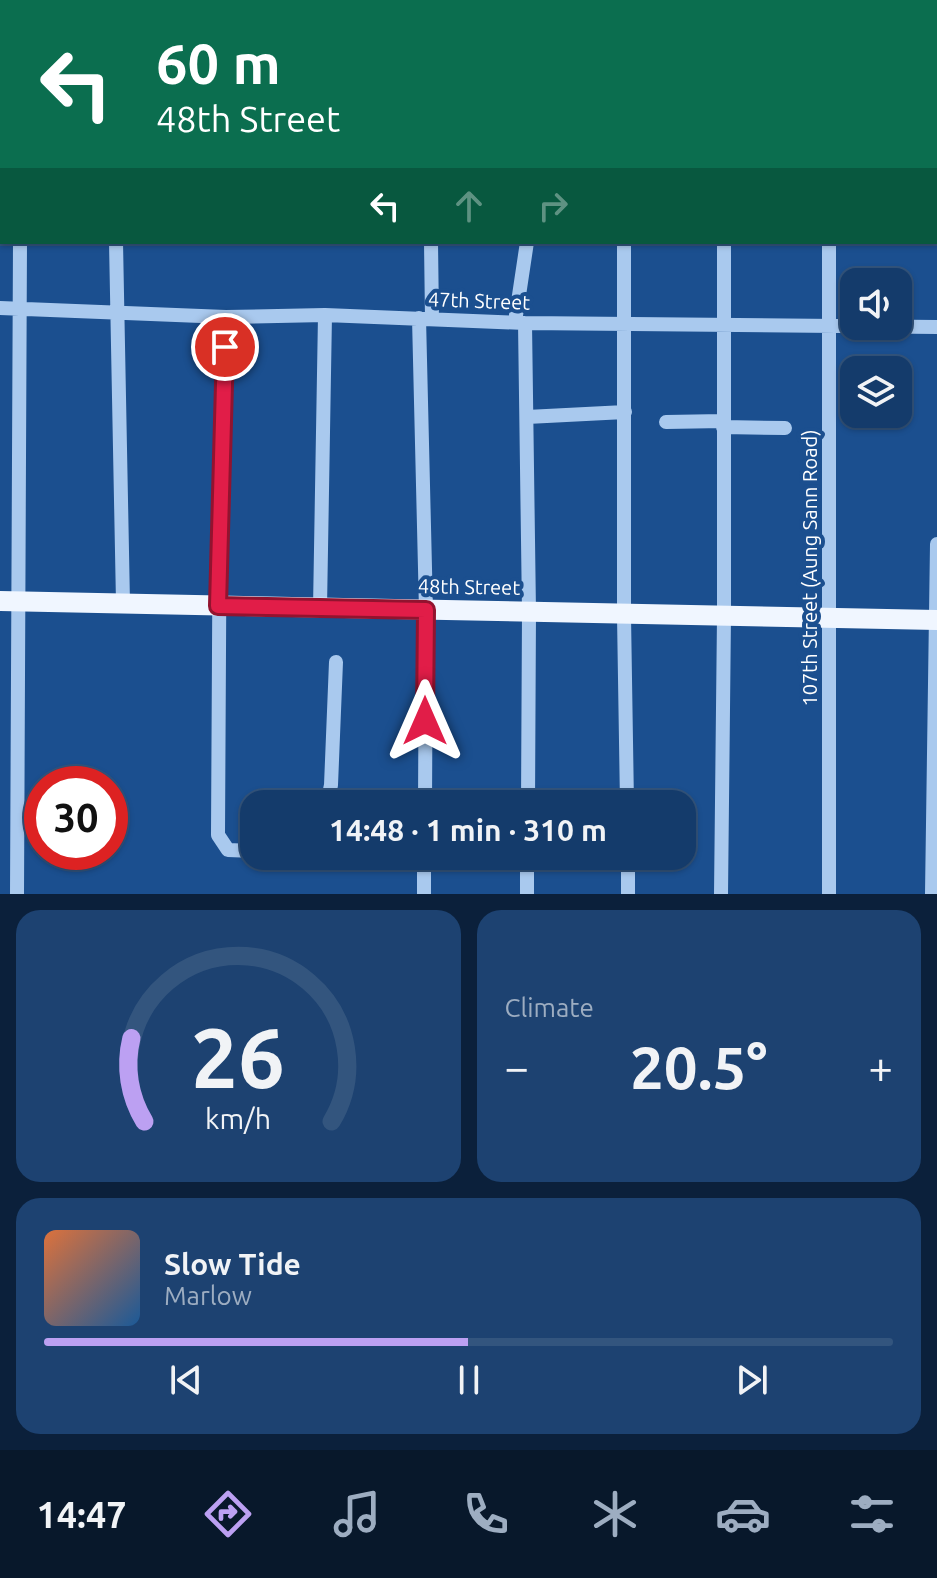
<!DOCTYPE html>
<html lang="en">
<head>
<meta charset="utf-8">
<style>
	:root { --surface:#143b6b; --page:#1d4271; --text:#f1f3f6; --muted:#9dadc1; --line:#33557e; --accent:#bca0f2 }
	body { margin:0; font-family:Ubuntu,sans-serif; background:var(--page); color:var(--text); height:100vh; display:flex; flex-direction:column; font-size:30px; white-space:nowrap }
	* { box-sizing:border-box; margin:0 }
	p { font-size:26px; color:var(--muted) }
	.icon { flex:none; width:44px; height:44px; fill:none; stroke:currentColor; stroke-width:2; stroke-linecap:round; stroke-linejoin:round }
	.map { position:relative; height:894px; overflow:hidden }
	.sheet { display:flex; flex-direction:column; gap:16px; padding:16px; background:#0b203b; flex:1 }
	.sheet>* { flex:none }
	.top-card { position:absolute; left:0px; top:0px; width:938px; height:244px; box-shadow:0 2px 6px #0004,0 0 0 2px var(--line); background:#0b6e4f; color:#fff; overflow:hidden }
	.tools { position:absolute; left:840px; top:268px; display:grid; gap:16px }
	.tools a { display:grid; place-items:center; width:72px; height:72px; border-radius:16px; background:var(--surface); box-shadow:0 2px 6px #0004,0 0 0 2px var(--line); font-size:40px }
	.speed { position:absolute; left:24px; top:766px; display:flex; gap:16px; font-size:40px; font-weight:700; text-align:center }
	.speed>* { display:grid; place-content:center; width:104px; height:104px; border-radius:50%; background:var(--surface); box-shadow:0 2px 6px #0004,0 0 0 2px var(--line); line-height:1 }
	.speed .limit { border:12px solid #d22; background:#fff; color:#111 }
	.pin { position:absolute; display:grid; place-items:center; width:68px; height:68px; color:#fff; margin:-34px; border:4px solid #fff; border-radius:50%; box-shadow:0 2px 8px #0007 }
	.me { position:absolute; width:88px; margin:-44px; rotate:0deg; stroke-linejoin:round; filter:drop-shadow(0 0 6px #0008) }
	.turn { display:flex; align-items:center; gap:28px; height:168px; padding:0 24px; font-size:36px }
	.turn .icon { width:104px; height:104px; stroke-width:2.5 }
	.turn b { display:block; font-size:56px; line-height:68px }
	.lanes { display:flex; align-items:center; height:76px; padding:0 24px; background:#0003; justify-content:center; gap:40px; direction:ltr }
	.lanes .off { opacity:.35 }
	.big { font-size:60px; font-weight:700; line-height:1.1 }
	.sheet .card { flex:1; display:flex; flex-direction:column; justify-content:center; gap:12px; min-width:0; padding:0 28px; border-radius:24px; background:var(--page) }
	.sheet .dial { align-items:center; gap:0 }
	.dial svg { height:208px; overflow:visible; fill:none; stroke:var(--line); stroke-width:7; stroke-linecap:round; text-anchor:middle }
	.dial text { fill:var(--text); stroke:none }
	.song { display:flex; align-items:center; gap:24px }
	.cover { width:96px; height:96px; border-radius:12px; background:linear-gradient(135deg,hsl(20 70% 55%),hsl(210 70% 35%)) }
	.played { height:8px; border-radius:4px; background:linear-gradient(90deg,var(--accent) 50%,var(--line) 50%) }
	.keys { display:flex; justify-content:space-around; direction:ltr }
	.heat { display:flex; justify-content:space-between; align-items:center; font-size:44px; direction:ltr }
	.sheet .tiles { flex:1; display:grid; gap:16px; grid-template-columns:1fr 1fr }
	.card:last-child { grid-column:span 2 }
	.trip { position:absolute; left:240px; top:790px; width:456px; height:80px; border-radius:24px; background:var(--surface); box-shadow:0 2px 6px #0004,0 0 0 2px var(--line); font-weight:700; line-height:80px; text-align:center }
	.tab-bar { display:flex; height:128px; justify-content:space-around; align-items:center; background:#08182b; color:var(--muted) }
	.tab-bar .icon { width:56px; height:56px }
	.tab-bar .active { color:var(--accent) }
	.tab-bar b { font-size:36px; color:var(--text) }
	.map>svg:first-child { display:block }
	.lines { fill:none; stroke-linecap:round; stroke-linejoin:round }
	.minor { stroke:#a9c9ee; stroke-width:14 }
	.major { stroke:#f0f6ff; stroke-width:20 }
	.route-casing { stroke:#92132f; stroke-width:20 }
	.route { stroke:#e11d48; stroke-width:14 }
	.labels { text-anchor:middle; stroke-width:8; stroke-linejoin:round; paint-order:stroke }
	.street-label { font-size:20px; fill:#fff; stroke:#1b4f8f }
</style>
</head>
<body>
<div class="map">
<svg width="937" height="894" viewBox="0 0 937 894">
	<rect width="100%" height="100%" fill="#1b4f8f"/>
	<g class="lines">
		<!-- minor -->
		<path class="minor" d="M113 0V2
			M750 0V2
			M422 2V0
			M496 2V0
			M561 2V0
			M625 2V0
			M681 2V0
			M830 2V0
			M906 2V0
			M0 24H2
			M936 39 937 40
			M116 242 123 603
			M431 242 432 319
			M624 242V616L627 804
			M0 308 226 317 325 315 525 323 937 327
			M226 317 220 467 218 835 228 850 254 851
			M419 318 426 610 425 804
			M515 322 527 242
			M525 323 529 612 528 804
			M527 417 625 412
			M666 422 723 421
			M723 427 785 428
			M320 608 325 315
			M327 804 331 785 336 662
			M628 856V894
			M17 894 20 242
			M424 894V856
			M527 894V856
			M721 894 724 616V242
			M829 894V242
			M932 894 937 544"/>
		<!-- major -->
		<path class="major" d="M0 601 937 620"/>
	</g>
	<g class="lines">
		<!-- route casing -->
		<g class="route-casing">
			<path id="route" d="M225 347 218 606 426 610 425 721"/>
		</g>
		<!-- route -->
		<use href="#route" class="route"/>
	</g>
	<g class="labels">
		<!-- street labels -->
		<g class="street-label">
			<text transform="translate(479 301) rotate(2)" y="7">47th Street</text>
			<text transform="translate(810 568) rotate(-90)" y="7">107th Street (Aung Sann Road)</text>
			<text transform="translate(469 587) rotate(1)" y="7">48th Street</text>
		</g>
	</g>
</svg>
<div class="tools">
<a><svg class="icon" aria-label="sound" viewBox="0 0 24 24"><path d="M4 9h4l5-4v14l-5-4H4zM17 9q2 3 0 6"/></svg></a>
<a><svg class="icon" aria-label="layers" viewBox="0 0 24 24"><path d="M12 4l9 5-9 5-9-5zM3 14l9 5 9-5"/></svg></a>
</div>
<div class="speed"><div class="limit">30</div></div>
<div class="pin" style="left:225px;top:347px;background:#d93025"><svg class="icon" aria-label="arrive" viewBox="0 0 24 24"><path d="M6 21V4h12l-3 4 3 4H6"/></svg></div>
<svg class="me" style="left:425px;top:721px" viewBox="-20 -20 40 40"><path d="M0-17L14 15 0 8-14 15z" fill="#e11d48" stroke="#fff" stroke-width="4"/></svg>
<div class="trip">14:48 · 1 min · 310 m</div>
<div class="top-card">
<div class="turn"><svg class="icon" aria-label="left" viewBox="0 0 24 24"><path d="M17 20v-9H6M10 6l-5 5 5 5"/></svg><div><b>60 m</b>48th Street</div></div>
<div class="lanes"><svg class="icon" aria-label="left" viewBox="0 0 24 24"><path d="M17 20v-9H6M10 6l-5 5 5 5"/></svg><svg class="icon off" aria-label="ahead" viewBox="0 0 24 24"><path d="M12 20V5M6 11l6-6 6 6"/></svg><svg class="icon off" aria-label="right" viewBox="0 0 24 24"><path d="M7 20v-9h11M14 6l5 5-5 5"/></svg></div>
</div>
</div>
<section class="sheet">
<div class="tiles">
<div class="card dial"><svg viewBox="0 0 100 80">
<path d="M14 69A42 42 0 1 1 86 69"/>
<path d="M14 69A42 42 0 0 1 9 37" stroke="#bca0f2"/>
<text x="50" y="56" font-size="32" font-weight="700">26</text>
<text x="50" y="72" font-size="11">km/h</text>
</svg></div>
<div class="card"><p>Climate</p>
<div class="heat"><a>−</a><b class="big">20.5°</b><a>+</a></div>
</div>
<div class="card">
<div class="song"><i class="cover"></i><div><b>Slow Tide</b><p>Marlow</p></div></div>
<div class="played"></div>
<div class="keys"><svg class="icon" aria-label="previous" viewBox="0 0 24 24"><path d="M18 5L8 12l10 7zM5 5v14"/></svg><svg class="icon" aria-label="pause" viewBox="0 0 24 24"><path d="M8 5v14M16 5v14"/></svg><svg class="icon" aria-label="next" viewBox="0 0 24 24"><path d="M6 5l10 7-10 7zM19 5v14"/></svg></div>
</div>
</div>
</section>
<nav class="tab-bar">
<b>14:47</b>
<svg class="icon active" aria-label="directions" viewBox="0 0 24 24"><path d="M12 3l9 9-9 9-9-9zM9 14v-3h6M13 9l2 2-2 2"/></svg>
<svg class="icon" aria-label="music" viewBox="0 0 24 24"><path d="M9 18V5l10-2v13"/><circle cx="6" cy="18" r="3"/><circle cx="16" cy="16" r="3"/></svg>
<svg class="icon" aria-label="phone" viewBox="0 0 24 24"><path d="M5 4h4l2 5-3 2q2 4 5 5l2-3 5 2v4C11 20 4 13 5 4z"/></svg>
<svg class="icon" aria-label="climate" viewBox="0 0 24 24"><path d="M12 3v18M4 7l16 10M4 17L20 7"/></svg>
<svg class="icon" aria-label="car" viewBox="0 0 24 24"><path d="M5 17H2v-5l4-1 3-4h7l3 4 3 1v5h-3M9 17h6M6 11h13"/><circle cx="7" cy="17" r="2"/><circle cx="17" cy="17" r="2"/></svg>
<svg class="icon" aria-label="filters" viewBox="0 0 24 24"><path d="M4 7h16M4 17h16"/><circle cx="9" cy="7" r="2"/><circle cx="15" cy="17" r="2"/></svg>
</nav>
</body>
</html>
